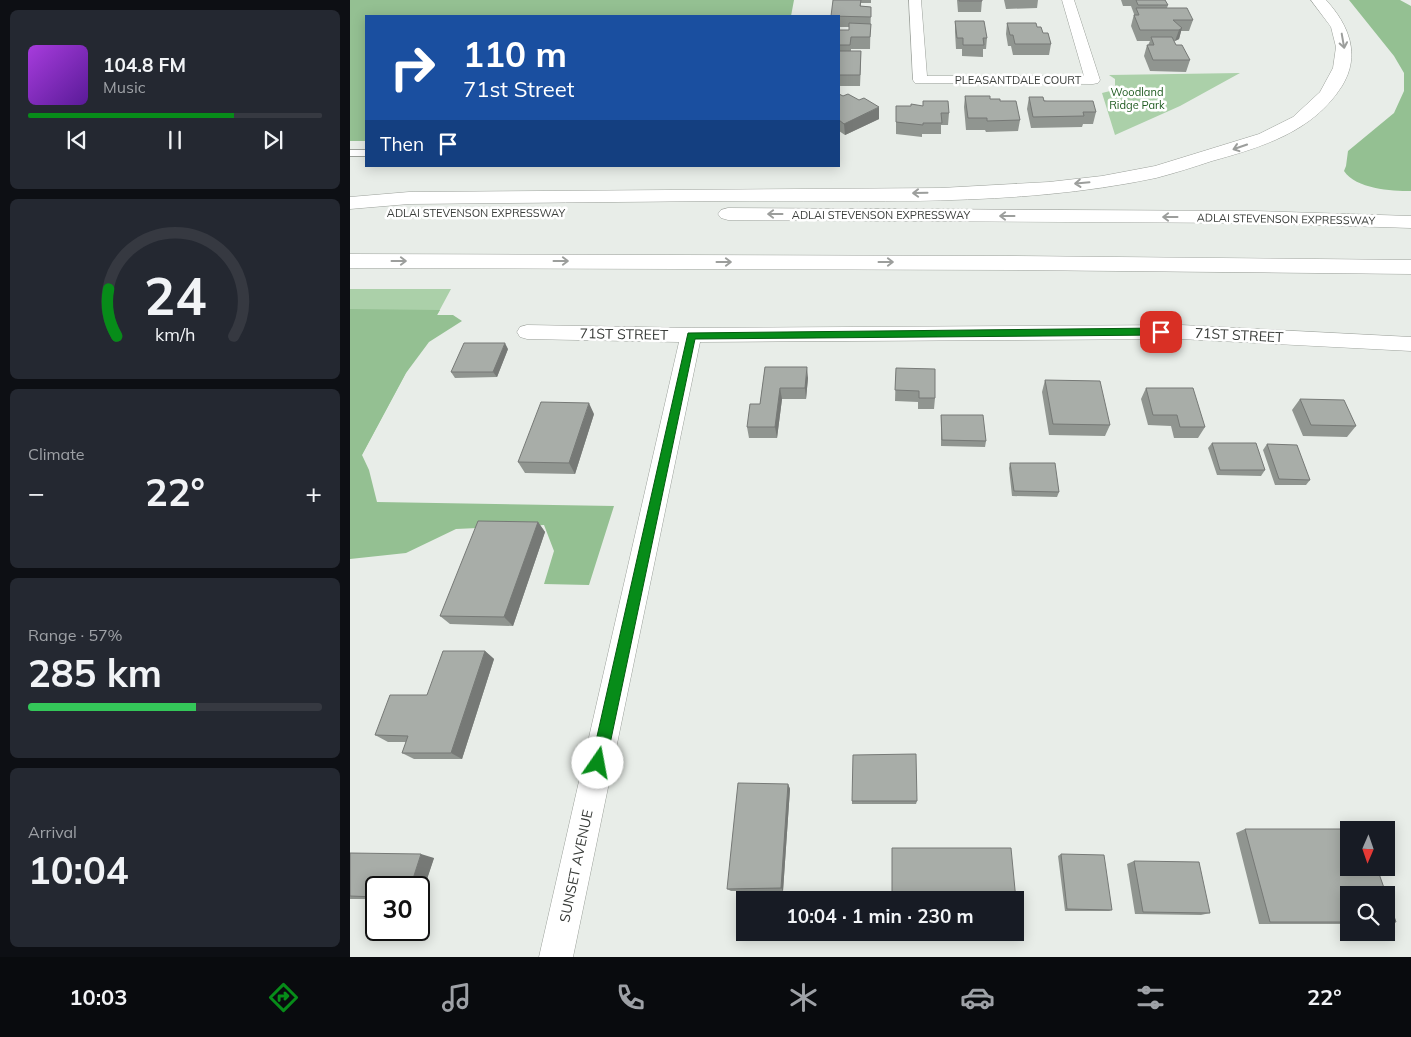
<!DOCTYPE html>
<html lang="en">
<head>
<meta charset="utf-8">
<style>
	:root { --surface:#171b24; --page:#242831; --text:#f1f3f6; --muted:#9ea1a6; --line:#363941; --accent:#078c19 }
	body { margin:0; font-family:Mulish,sans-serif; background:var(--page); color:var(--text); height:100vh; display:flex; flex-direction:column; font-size:19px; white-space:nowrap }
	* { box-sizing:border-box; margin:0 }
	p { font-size:16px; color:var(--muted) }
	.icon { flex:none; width:28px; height:28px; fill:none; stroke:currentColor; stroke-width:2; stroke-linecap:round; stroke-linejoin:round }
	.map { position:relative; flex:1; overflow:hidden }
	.sheet { display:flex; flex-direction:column; gap:10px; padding:10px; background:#0d0f14; width:350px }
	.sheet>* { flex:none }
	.guide { position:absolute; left:15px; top:15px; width:475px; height:152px; border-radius:0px; box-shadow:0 2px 12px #0003; background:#1a4fa0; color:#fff; overflow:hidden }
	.needle { width:32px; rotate:182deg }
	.fabs { position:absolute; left:990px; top:821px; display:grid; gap:10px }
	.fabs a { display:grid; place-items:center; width:55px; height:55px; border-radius:0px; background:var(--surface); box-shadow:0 2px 12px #0003; font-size:25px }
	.speed { position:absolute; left:15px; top:876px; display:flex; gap:10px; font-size:25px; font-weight:700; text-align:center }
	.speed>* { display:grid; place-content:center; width:65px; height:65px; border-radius:50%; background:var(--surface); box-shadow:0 2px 12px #0003; line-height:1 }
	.speed .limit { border:2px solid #111; border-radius:8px; background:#fff; color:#111 }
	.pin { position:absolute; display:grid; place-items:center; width:42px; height:42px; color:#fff; margin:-21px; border-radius:10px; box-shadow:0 2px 8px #0006 }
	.me { position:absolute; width:55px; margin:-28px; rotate:12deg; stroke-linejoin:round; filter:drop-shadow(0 0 4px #0008) }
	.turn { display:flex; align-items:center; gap:18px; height:105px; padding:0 15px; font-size:22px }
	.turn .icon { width:65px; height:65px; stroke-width:2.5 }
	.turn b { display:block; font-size:35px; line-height:42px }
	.then { display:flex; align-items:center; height:48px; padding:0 15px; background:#0003; gap:10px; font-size:19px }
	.big { font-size:38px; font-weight:700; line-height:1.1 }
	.sheet .widget { flex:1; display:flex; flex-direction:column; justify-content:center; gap:8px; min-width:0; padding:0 18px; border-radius:8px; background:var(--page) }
	.sheet .dial { align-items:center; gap:0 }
	.dial svg { height:130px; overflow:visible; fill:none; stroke:var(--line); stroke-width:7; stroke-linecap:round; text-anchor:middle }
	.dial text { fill:var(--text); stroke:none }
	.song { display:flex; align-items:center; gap:15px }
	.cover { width:60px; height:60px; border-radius:8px; background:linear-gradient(135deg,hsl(280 70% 55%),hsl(270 70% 35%)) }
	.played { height:5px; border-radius:2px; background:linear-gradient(90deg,var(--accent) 70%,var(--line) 70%) }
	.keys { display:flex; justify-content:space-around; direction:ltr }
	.heat { display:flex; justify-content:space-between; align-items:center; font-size:28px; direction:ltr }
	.charge { height:8px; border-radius:4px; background:linear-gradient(90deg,#34c759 57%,var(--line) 0) }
	.trip { position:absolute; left:386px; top:891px; width:288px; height:50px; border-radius:0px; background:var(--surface); box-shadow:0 2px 12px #0003; font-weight:700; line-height:50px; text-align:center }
	.tab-bar { display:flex; height:80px; justify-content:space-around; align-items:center; background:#090b0e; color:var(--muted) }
	.tab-bar .icon { width:35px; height:35px }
	.tab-bar .active { color:var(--accent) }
	.tab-bar b { font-size:22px; color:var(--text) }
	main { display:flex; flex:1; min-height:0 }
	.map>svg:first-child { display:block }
	.green { fill:#abd0a9 }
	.forest { fill:#94c092 }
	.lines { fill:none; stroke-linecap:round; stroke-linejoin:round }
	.service-casing { stroke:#9ba09a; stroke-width:2 }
	.minor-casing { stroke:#9ba09a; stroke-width:1 }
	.motorway-casing { stroke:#9ba09a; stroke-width:1 }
	.service { fill:#fff; fill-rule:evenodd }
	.minor { fill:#fff; fill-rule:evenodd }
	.motorway { fill:#fff; fill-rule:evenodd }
	.wall { fill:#909590 }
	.shaded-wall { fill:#767976 }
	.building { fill:#a8ada8; stroke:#767976 }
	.oneway { stroke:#9c9e9c }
	.route { fill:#078c19; stroke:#055b10 }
	.labels { text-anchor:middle; stroke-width:5; stroke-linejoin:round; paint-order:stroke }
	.far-street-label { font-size:11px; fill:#393c39; stroke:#fff }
	.far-park-label { font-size:11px; fill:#1e5a1f; stroke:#fff }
	.street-label { font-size:14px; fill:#393c39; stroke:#fff }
</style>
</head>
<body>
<main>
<section class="sheet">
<div class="widget">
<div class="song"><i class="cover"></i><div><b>104.8 FM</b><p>Music</p></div></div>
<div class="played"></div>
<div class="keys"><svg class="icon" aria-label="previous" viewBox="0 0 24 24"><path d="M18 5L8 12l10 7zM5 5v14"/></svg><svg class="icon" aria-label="pause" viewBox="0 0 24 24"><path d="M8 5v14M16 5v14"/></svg><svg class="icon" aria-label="next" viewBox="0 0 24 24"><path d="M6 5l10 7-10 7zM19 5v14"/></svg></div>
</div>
<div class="widget dial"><svg viewBox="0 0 100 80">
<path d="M14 69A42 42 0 1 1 86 69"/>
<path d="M14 69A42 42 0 0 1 9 40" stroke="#078c19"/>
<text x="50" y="56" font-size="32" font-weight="700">24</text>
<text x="50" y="72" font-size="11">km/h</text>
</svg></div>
<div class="widget"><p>Climate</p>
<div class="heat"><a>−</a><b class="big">22°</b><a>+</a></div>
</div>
<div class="widget"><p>Range · 57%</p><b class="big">285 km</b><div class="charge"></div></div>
<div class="widget"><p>Arrival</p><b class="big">10:04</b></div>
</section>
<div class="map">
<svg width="1061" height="957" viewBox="0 0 1061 957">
	<rect width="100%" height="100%" fill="#e8ede8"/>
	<!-- green -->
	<path class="green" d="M890 73 830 106 765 135 752 93 760 91 765 88V79L759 75Z
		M0 289H101L0 477Z"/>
	<!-- forest -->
	<path class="forest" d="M0 0H444L441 16H16V141H0Z
		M999 0H1050L1061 6V191C1041 191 1006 189 994 171L996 166 998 151 1044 113 1054 91V73L1044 56Z
		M0 309 90 310 87 315H103L112 321 79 342 56 373 12 455 19 470 27 502 264 506 239 585 194 584 204 551 194 525 106 529 56 553 0 559Z"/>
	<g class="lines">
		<!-- service casing -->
		<g class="service-casing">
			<path id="service" d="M0 150H16V156H0Z"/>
		</g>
		<!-- minor casing -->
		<g class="minor-casing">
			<path id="minor" d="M559 0H571L577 76H734L712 0H724L750 80 748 83 743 84 565 83 563 80Z
				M177 325 341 328 831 325 1061 337V351L831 339 350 342 223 957H189L329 342 177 339 170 337 167 332 170 327Z"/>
		</g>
		<!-- motorway casing -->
		<g class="motorway-casing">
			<path id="motorway" d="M961 0H976C999 25 1011 55 992 86 963 132 912 147 862 161 844 167 825 173 806 178 664 208 517 200 372 201 268 202 163 203 59 204L0 209V197L59 192 591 188 699 182 752 176 805 166 909 134 943 117 970 92 983 68 986 47 981 27Z
				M378 208 904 211 1061 216V228L904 223 378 220 371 218 368 214 371 210Z
				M0 254 666 256 1061 260V274L666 270 0 268Z"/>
		</g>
		<!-- service -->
		<use href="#service" class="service"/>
		<!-- minor -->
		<use href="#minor" class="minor"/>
		<!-- motorway -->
		<use href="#motorway" class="motorway"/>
	</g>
	<!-- wall -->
	<path class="wall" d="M483 0H521V3H511V6L521 7 520 49H501V51H511V63L510 86H489V30H499V27H489V16Z
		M607 0H632L631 12H608Z
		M654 0H688L687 8 656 9Z
		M771 0H815L818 5 817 8 843 20 839 31H831L829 39 825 41H824L826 45 840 60 836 72 800 71 794 56 797 45H798L800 41H787L781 26 784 14 781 6H773Z
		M605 21 637 38 636 49H633V57L612 56V49H606L605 32Z
		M657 23 687 27 701 44 699 55H663L661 46H658L656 34Z
		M489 94 529 119 495 135 489 131Z
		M615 96 640 99 650 101 670 120 668 131 636 132 635 130H616L614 107Z
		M679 97 746 112 743 124H733L732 127 681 128 677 109Z
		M573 101 599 113 598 125H591V134H572V137L546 134V106H573Z
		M158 349 147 377 105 378 101 372Z
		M415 367 458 378 456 399H432L427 438H399L397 427 410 404Z
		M546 368 585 398 584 409H568V402L545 401Z
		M695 380 760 425 755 436 699 435 692 392Z
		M796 388 855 427 848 438H824L821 426 798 425 791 399Z
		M950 399 1006 426 997 437 953 436 942 410Z
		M244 414 225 474 175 473 168 462Z
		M591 415 636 441 635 447 591 446Z
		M862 443 915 470 911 476 867 475 858 448Z
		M917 444 960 480 956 485H925L913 450Z
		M660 463 709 492 707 497 662 496 659 468Z
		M188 522 195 532 163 626 100 624 90 616Z
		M135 651 144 659 112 759H64L52 753 56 742H38L25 735Z
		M438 784 440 789 433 891H381L377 889Z
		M502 801H567L566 804H502Z
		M895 829H1013L1014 830H999V868H1027L1046 922 1036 924V895H999V924H909L886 833Z
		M0 853 84 858 70 900H69V888H26V899H0Z
		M711 854 762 910 759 911H715L708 856Z
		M784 861 860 913 851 915 785 914 777 864Z"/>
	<!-- shaded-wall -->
	<path class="shaded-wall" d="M832 28 829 39 825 41 829 30Z
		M529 107V119L495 135 494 124Z
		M155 343 158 349 147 377 143 372Z
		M457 367 458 378 456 399 455 388Z
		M430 388 432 399 427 438 425 427Z
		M239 403 244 414 225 474 219 463Z
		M188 522 195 532 163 626 154 617Z
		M135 651 144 659 112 759 101 753Z
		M438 784 440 789 433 891 431 888Z
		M71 854 84 858 70 900H69V888H60Z"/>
	<!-- building -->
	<path class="building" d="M483 0H511L510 6 521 7V17L481 16Z
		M609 0H632V1H609Z
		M786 0H815L818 5H788Z
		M786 8H837L843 20H823L832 28 829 30H790L784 15H789Z
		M605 21H634L637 38H633L634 45H613V38H607Z
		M499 23 521 24 520 37H501L500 45H489V30H499Z
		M657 23H686L687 27H691L693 33H698L701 44H665L663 35H660Z
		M801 37H822L826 45H832L840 60H803L797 45H804Z
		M489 51H511L510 75H489Z
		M489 94 493 96 498 94 509 100 514 98 529 107 494 124 489 120Z
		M615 96H640V99H650V101H666L670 120 637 121V118H618Z
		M679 97H693L694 101H743L746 112H733L734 116 683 117Z
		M573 101H598L599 113H591L592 123H573V125L546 122V106H561V104L573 106Z
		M114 343H155L143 372H101Z
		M415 367H457L455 388H430L425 427H397L400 404H410Z
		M546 368 585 369V398H569V391L545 390Z
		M695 380 750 381 760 425 703 424Z
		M796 388H843L855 427H830L827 415H803Z
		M950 399 994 400 1006 426 961 425Z
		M191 402 239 403 219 463 168 462Z
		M591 415H633L636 441 592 440Z
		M862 443H906L915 470H870Z
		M917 444 947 445 960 480 929 479Z
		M660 463H705L709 492 664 491Z
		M128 521 188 522 154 617 90 616Z
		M93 651H135L101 753H52L58 736 25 735 40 695H77Z
		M566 754 567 801H502L503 755Z
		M388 783 438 784 431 888 377 889Z
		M895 829H1013L1014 830H999V868H1027L1046 922H1036V895H999V922H920Z
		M542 848H661L668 921H665V900H542Z
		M0 853 71 854 60 888H26V897L0 896Z
		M711 854 754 855 762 910 717 909Z
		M784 861 849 862 860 913 793 912Z"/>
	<!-- one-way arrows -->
	<defs><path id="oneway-shaft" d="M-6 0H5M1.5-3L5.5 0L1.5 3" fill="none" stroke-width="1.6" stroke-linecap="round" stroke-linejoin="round" transform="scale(1.25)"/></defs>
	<g class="oneway">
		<use href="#oneway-shaft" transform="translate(993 41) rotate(80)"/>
		<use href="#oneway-shaft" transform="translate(890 147) rotate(161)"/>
		<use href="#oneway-shaft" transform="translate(732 183) rotate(175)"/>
		<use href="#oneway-shaft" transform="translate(570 193) rotate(179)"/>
		<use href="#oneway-shaft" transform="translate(425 214) rotate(-180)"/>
		<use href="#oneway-shaft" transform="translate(657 216) rotate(-180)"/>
		<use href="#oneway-shaft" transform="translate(820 217) rotate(-180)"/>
		<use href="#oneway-shaft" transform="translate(49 261)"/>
		<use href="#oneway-shaft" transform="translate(211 261)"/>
		<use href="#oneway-shaft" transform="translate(374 262)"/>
		<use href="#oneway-shaft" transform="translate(536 262)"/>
	</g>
	<!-- route -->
	<path class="route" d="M811 328 816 332 811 335 345 339 256 763 254 768 248 770 243 768 241 763 338 333Z"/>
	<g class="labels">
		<!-- far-street labels -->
		<g class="far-street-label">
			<text x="668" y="84">PLEASANTDALE COURT</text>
			<text x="126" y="217">ADLAI STEVENSON EXPRESSWAY</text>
			<text x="531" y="219">ADLAI STEVENSON EXPRESSWAY</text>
			<text transform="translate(936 219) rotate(1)" y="4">ADLAI STEVENSON EXPRESSWAY</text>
		</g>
		<!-- far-park labels -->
		<g class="far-park-label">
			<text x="787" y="96">Woodland<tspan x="787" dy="13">Ridge Park</tspan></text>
		</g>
		<!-- street labels -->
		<g class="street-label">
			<text transform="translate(274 334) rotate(1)" y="5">71ST STREET</text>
			<text transform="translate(889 335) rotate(3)" y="5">71ST STREET</text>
			<text transform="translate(226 866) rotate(-78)" y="5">SUNSET AVENUE</text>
		</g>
	</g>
</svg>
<div class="fabs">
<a><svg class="needle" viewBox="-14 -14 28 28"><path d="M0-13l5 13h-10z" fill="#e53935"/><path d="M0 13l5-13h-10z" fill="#9ea1a6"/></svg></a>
<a><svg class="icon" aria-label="search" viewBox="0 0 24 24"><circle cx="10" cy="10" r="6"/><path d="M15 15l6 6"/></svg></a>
</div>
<div class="speed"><div class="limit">30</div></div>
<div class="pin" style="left:811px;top:332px;background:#d93025"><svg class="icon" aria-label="arrive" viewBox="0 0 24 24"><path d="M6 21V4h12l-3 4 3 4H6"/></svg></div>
<svg class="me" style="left:248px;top:763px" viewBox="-20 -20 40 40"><circle r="19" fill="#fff"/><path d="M0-13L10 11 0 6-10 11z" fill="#078c19"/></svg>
<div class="trip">10:04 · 1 min · 230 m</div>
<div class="guide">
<div class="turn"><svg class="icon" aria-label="right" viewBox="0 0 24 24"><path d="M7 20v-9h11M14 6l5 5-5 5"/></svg><div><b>110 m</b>71st Street</div></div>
<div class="then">Then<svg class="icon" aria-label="arrive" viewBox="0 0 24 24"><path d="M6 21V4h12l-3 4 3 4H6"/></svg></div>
</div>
</div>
</main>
<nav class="tab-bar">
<b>10:03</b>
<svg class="icon active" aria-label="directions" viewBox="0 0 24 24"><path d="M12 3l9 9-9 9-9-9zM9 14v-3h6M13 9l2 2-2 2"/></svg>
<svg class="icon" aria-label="music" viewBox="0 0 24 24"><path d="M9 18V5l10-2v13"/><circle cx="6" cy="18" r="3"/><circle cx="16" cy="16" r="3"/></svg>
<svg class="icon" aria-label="phone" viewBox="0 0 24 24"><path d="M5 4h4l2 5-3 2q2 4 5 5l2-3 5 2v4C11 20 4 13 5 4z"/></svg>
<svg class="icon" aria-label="climate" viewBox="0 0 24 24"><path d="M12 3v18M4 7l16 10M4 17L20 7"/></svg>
<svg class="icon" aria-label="car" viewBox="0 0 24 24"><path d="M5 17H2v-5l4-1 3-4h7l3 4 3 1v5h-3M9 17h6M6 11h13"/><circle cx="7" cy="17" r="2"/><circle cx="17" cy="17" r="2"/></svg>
<svg class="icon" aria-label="filters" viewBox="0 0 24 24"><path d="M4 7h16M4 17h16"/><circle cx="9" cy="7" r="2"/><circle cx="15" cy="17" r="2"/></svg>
<b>22°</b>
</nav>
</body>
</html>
